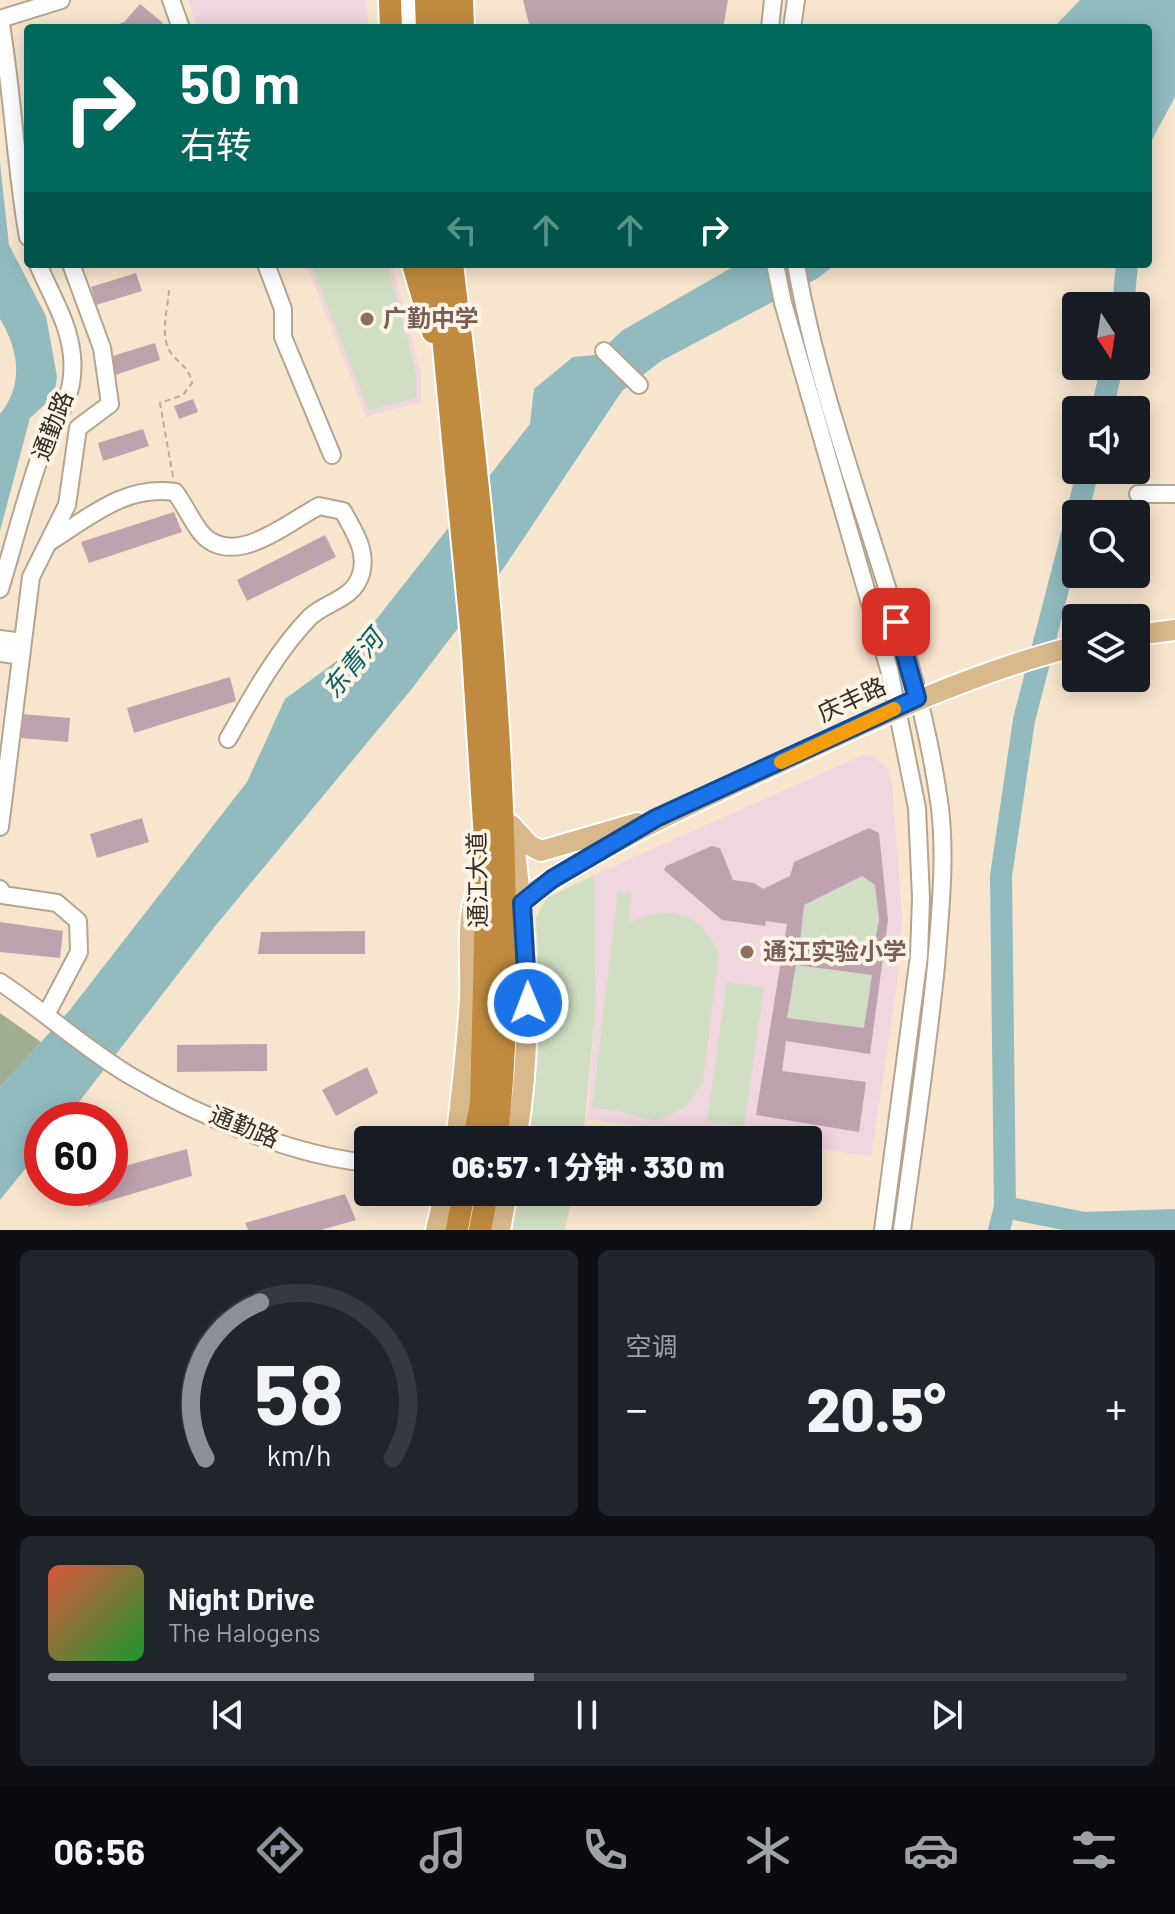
<!DOCTYPE html>
<html lang="zh">
<head>
<meta charset="utf-8">
<style>
	:root { --surface:#171b24; --page:#20242c; --text:#f1f3f6; --muted:#9ea1a6; --line:#363941; --accent:#8c9099 }
	body { margin:0; font-family:Barlow,"Noto Sans SC",sans-serif; background:var(--page); color:var(--text); height:100vh; display:flex; flex-direction:column; font-size:30px; white-space:nowrap }
	* { box-sizing:border-box; margin:0 }
	p { font-size:26px; color:var(--muted) }
	.icon { flex:none; width:44px; height:44px; fill:none; stroke:currentColor; stroke-width:2; stroke-linecap:round; stroke-linejoin:round }
	.map { position:relative; height:1230px; overflow:hidden }
	.sheet { display:flex; flex-direction:column; gap:20px; padding:20px; background:#0d0f14; flex:1 }
	.sheet>* { flex:none }
	.hud { position:absolute; left:24px; top:24px; width:1128px; height:244px; border-radius:8px; box-shadow:0 4px 20px #0003; background:#00695c; color:#fff; overflow:hidden }
	.needle { width:52px; rotate:168deg }
	.controls { position:absolute; left:1062px; top:292px; display:grid; gap:16px }
	.controls a { display:grid; place-items:center; width:88px; height:88px; border-radius:8px; background:var(--surface); box-shadow:0 4px 20px #0003; font-size:40px }
	.speed { position:absolute; left:24px; top:1102px; display:flex; gap:16px; font-size:40px; font-weight:700; text-align:center }
	.speed>* { display:grid; place-content:center; width:104px; height:104px; border-radius:50%; background:var(--surface); box-shadow:0 4px 20px #0003; line-height:1 }
	.speed .limit { border:12px solid #d22; background:#fff; color:#111 }
	.pin { position:absolute; display:grid; place-items:center; width:68px; height:68px; color:#fff; margin:-34px; border-radius:16px; box-shadow:0 4px 12px #0006 }
	.me { position:absolute; width:88px; margin:-44px; rotate:359deg; stroke-linejoin:round; filter:drop-shadow(0 0 6px #0008) }
	.turn { display:flex; align-items:center; gap:28px; height:168px; padding:0 24px; font-size:36px }
	.turn .icon { width:104px; height:104px; stroke-width:2.5 }
	.turn b { display:block; font-size:56px; line-height:68px }
	.lanes { display:flex; align-items:center; height:76px; padding:0 24px; background:#0003; justify-content:center; gap:40px; direction:ltr }
	.lanes .off { opacity:.35 }
	.big { font-size:60px; font-weight:800; line-height:1.1 }
	.sheet .widget { flex:1; display:flex; flex-direction:column; justify-content:center; gap:12px; min-width:0; padding:0 28px; border-radius:12px; background:var(--page) }
	.sheet .dial { align-items:center; gap:0 }
	.dial svg { height:208px; overflow:visible; fill:none; stroke:var(--line); stroke-width:7; stroke-linecap:round; text-anchor:middle }
	.dial text { fill:var(--text); stroke:none }
	.song { display:flex; align-items:center; gap:24px }
	.cover { width:96px; height:96px; border-radius:12px; background:linear-gradient(135deg,hsl(10 70% 55%),hsl(130 70% 35%)) }
	.played { height:8px; border-radius:4px; background:linear-gradient(90deg,var(--accent) 45%,var(--line) 45%) }
	.keys { display:flex; justify-content:space-around; direction:ltr }
	.heat { display:flex; justify-content:space-between; align-items:center; font-size:44px; direction:ltr }
	.sheet .tiles { flex:1; display:grid; gap:20px; grid-template-columns:1fr 1fr }
	.widget:last-child { grid-column:span 2 }
	.trip { position:absolute; left:354px; top:1126px; width:468px; height:80px; border-radius:8px; background:var(--surface); box-shadow:0 4px 20px #0003; font-weight:800; line-height:80px; text-align:center }
	.menu { display:flex; height:128px; justify-content:space-around; align-items:center; background:#090b0e; color:var(--muted) }
	.menu .icon { width:56px; height:56px }
	.menu .current { color:var(--accent) }
	.menu b { font-size:36px; color:var(--text) }
	.map>svg:first-child { display:block }
	.education { fill:#f0d6de }
	.green { fill:#d0dec3 }
	.forest { fill:#9fae90 }
	.water { fill:#91bbbf }
	.lines { fill:none; stroke-linecap:round; stroke-linejoin:round }
	.river { stroke:#91bbbf; stroke-width:22 }
	.building { fill:#bea2ad; fill-rule:evenodd }
	.minor-casing { stroke:#b5a48e; stroke-width:20 }
	.major-casing { stroke:#fff; stroke-width:24 }
	.highway-casing { stroke:#fff; stroke-width:26 }
	.path { stroke:#baab99; stroke-width:2; stroke-dasharray:6 4; stroke-linecap:butt }
	.minor { stroke:#fff; stroke-width:16 }
	.major { stroke:#d9b98b; stroke-width:20 }
	.highway { stroke:#c08b3e; stroke-width:22 }
	.route-casing { stroke:#114b97; stroke-width:20 }
	.route { stroke:#1a73e8; stroke-width:14 }
	.slow { stroke:#f59e0b; stroke-width:14 }
	.education-dot { fill:#8d6e63; stroke:#fef4e5; stroke-width:3 }
	.labels { text-anchor:middle; stroke-width:8; stroke-linejoin:round; paint-order:stroke }
	.education-label { font-size:24px; font-weight:bold; fill:#785e54; stroke:#fef4e5; text-anchor:start }
	.street-label { font-size:24px; fill:#332c23; stroke:#fef4e5 }
	.water-label { font-size:26px; font-style:italic; fill:#036167; stroke:#fef4e5 }
</style>
</head>
<body>
<div class="map">
<svg width="1175" height="1230" viewBox="0 0 1175 1230">
	<rect width="100%" height="100%" fill="#f7e5ce"/>
	<!-- education -->
	<path class="education" d="M188 0H366L368 28H198Z
		M306 264H392L421 373V402L366 417Z
		M863 755 875 757 888 769 892 783 902 919 897 984 871 1156 808 1147V1140H749L587 1119 596 1002 594 875Z"/>
	<!-- green -->
	<path class="green" d="M311 264H387L416 372V397L369 411Z
		M594 875 596 1002 583 1140H528L541 1021 536 917 547 898Z
		M862 876 875 885 879 920 873 952 800 943 804 905Z
		M618 891 631 894 628 923C670 905 698 909 719 954L703 1081 685 1108 656 1121 619 1111 592 1108Z
		M796 965 872 975 864 1028 787 1018Z
		M727 982 764 987 744 1126 707 1121Z
		M519 1192H573L565 1230H512Z"/>
	<!-- forest -->
	<path class="forest" d="M0 1013 41 1042 0 1087Z"/>
	<!-- water -->
	<path class="water" d="M1080 0H1175V97L1148 147V28H1053Z
		M0 163 9 245 46 316 57 377 54 396 30 418 0 531V414C24 385 19 350 0 319Z
		M738 264H836L818 278 661 361 622 391 503 569 410 691 216 925 65 1120H42V1148L0 1200V1087L69 1011 247 782 285 699 353 649 530 424 534 389 573 357 596 355 623 330Z"/>
	<g class="lines">
		<!-- river -->
		<path class="river" d="M1123 306 1127 264
			M1102 410 1112 366
			M1077 514 1088 470
			M1005 1207 1084 1223 1175 1220
			M999 1230 1005 1207 1001 876 1024 720 1076 519"/>
	</g>
	<!-- building -->
	<path class="building" d="M523 0H728L723 28H530Z
		M140 4 163 23 158 28H107L124 22Z
		M136 273 142 291 96 305 91 287Z
		M155 343 160 360 115 375 109 357Z
		M193 399 198 412 179 419 174 406Z
		M143 429 149 446 103 461 98 443Z
		M174 512 182 532 89 563 81 542Z
		M325 535 336 557 247 601 237 580Z
		M230 677 236 701 134 733 127 708Z
		M22 714 70 718 68 742 21 738Z
		M142 818 149 842 97 858 90 834Z
		M869 828 879 833 888 920 870 1054 786 1041 782 1071 866 1082 859 1132 756 1115 787 924 766 921 765 926 722 920 664 870 666 866 712 846 720 848 733 880 754 883 763 889 790 876 794 862ZM862 876 875 885 879 920 873 952 800 943 804 905ZM796 965 872 975 864 1028 787 1018Z
		M0 922 63 931 60 958 0 952Z
		M365 931V954H258L261 932Z
		M267 1044V1071L177 1072V1045Z
		M367 1067 378 1093 336 1116 322 1090Z
		M187 1149 192 1176 88 1207 84 1188H110V1170Z
		M345 1194 356 1220 321 1230H248L245 1223Z"/>
	<g class="lines">
		<!-- minor casing -->
		<g class="minor-casing">
			<path id="minor" d="M171 0 181 28
				M410 0 411 28
				M0 19C13 92 15 165 28 237
				M0 19 61 0
				M770 28 773 0
				M792 28 796 0
				M266 264 283 309V337L332 455
				M775 264 783 303 889 669 917 808 921 898 919 956 883 1230
				M796 264C828 449 915 622 940 808 946 860 940 914 936 966 927 1054 914 1142 902 1230
				M604 351 639 385
				M1138 494H1175
				M51 541C91 516 125 485 175 492 185 505 192 522 202 534 234 569 287 523 319 506L343 511C353 531 368 550 361 574 353 600 327 601 310 617 276 652 252 697 228 739
				M0 589C14 544 25 498 41 454 54 417 76 401 72 356 69 322 50 294 38 264
				M0 639 23 642
				M0 653 21 656
				M0 827 31 577 67 505 78 428 110 404 102 348 71 264
				M0 889 3 895 57 903 78 921 79 952 47 1013
				M0 982C44 1011 84 1048 129 1075 196 1115 290 1155 368 1163"/>
		</g>
		<!-- major casing -->
		<g class="major-casing">
			<path id="major" d="M1136 635 1175 630
				M511 825 529 845 541 851 637 823
				M512 826C525 932 535 1034 516 1140
				M507 938 522 903 535 891C611 840 694 802 777 764 875 718 971 673 1076 646
				M456 1140C462 1093 467 1046 470 999 472 960 463 912 483 877
				M436 1230 445 1192
				M500 1230 507 1192"/>
		</g>
		<!-- highway casing -->
		<g class="highway-casing">
			<path id="highway" d="M390 0 391 28
				M426 0 427 28
				M444 0 445 28
				M462 0 463 28
				M413 264 433 332
				M436 264 472 638 487 870 481 1103 474 1140
				M452 264C477 465 499 665 504 868 506 959 508 1050 496 1140
				M457 1230 464 1192
				M480 1230 487 1192"/>
		</g>
		<!-- path -->
		<path class="path" d="M169 290C168 309 159 336 171 353 180 365 189 367 192 383L183 395 160 403 173 477"/>
		<!-- minor -->
		<use href="#minor" class="minor"/>
		<!-- major -->
		<use href="#major" class="major"/>
		<!-- highway -->
		<use href="#highway" class="highway"/>
	</g>
	<g class="lines">
		<!-- route casing -->
		<g class="route-casing">
			<path id="route" d="M528 1003 522 903 552 879 656 818 917 698 896 622"/>
		</g>
		<!-- route -->
		<use href="#route" class="route"/>
		<!-- slow -->
		<path class="slow" d="M781 762 894 709"/>
	</g>
	<!-- markers -->
	<g class="education-dot">
		<circle cx="367" cy="319" r="8"/>
		<circle cx="747" cy="952" r="8"/>
	</g>
	<g class="labels">
		<!-- education labels -->
		<g class="education-label">
			<text x="383" y="327">广勤中学</text>
			<text x="763" y="960">通江实验小学</text>
		</g>
		<!-- street labels -->
		<g class="street-label">
			<text transform="translate(53 426) rotate(-69)" y="8">通勤路</text>
			<text transform="translate(852 700) rotate(-25)" y="8">庆丰路</text>
			<text transform="translate(478 880) rotate(-91)" y="8">通江大道</text>
			<text transform="translate(244 1127) rotate(22)" y="8">通勤路</text>
		</g>
		<!-- water labels -->
		<g class="water-label">
			<text transform="translate(353 664) rotate(-51)" y="9">东青河</text>
		</g>
	</g>
</svg>
<div class="controls">
<a><svg class="needle" viewBox="-14 -14 28 28"><path d="M0-13l5 13h-10z" fill="#e53935"/><path d="M0 13l5-13h-10z" fill="#9ea1a6"/></svg></a>
<a><svg class="icon" aria-label="sound" viewBox="0 0 24 24"><path d="M4 9h4l5-4v14l-5-4H4zM17 9q2 3 0 6"/></svg></a>
<a><svg class="icon" aria-label="search" viewBox="0 0 24 24"><circle cx="10" cy="10" r="6"/><path d="M15 15l6 6"/></svg></a>
<a><svg class="icon" aria-label="layers" viewBox="0 0 24 24"><path d="M12 4l9 5-9 5-9-5zM3 14l9 5 9-5"/></svg></a>
</div>
<div class="speed"><div class="limit">60</div></div>
<div class="pin" style="left:896px;top:622px;background:#d93025"><svg class="icon" aria-label="arrive" viewBox="0 0 24 24"><path d="M6 21V4h12l-3 4 3 4H6"/></svg></div>
<svg class="me" style="left:528px;top:1003px" viewBox="-20 -20 40 40"><circle r="17" fill="#1a73e8" stroke="#fff" stroke-width="3"/><path d="M0-11L8 9 0 5-8 9z" fill="#fff"/></svg>
<div class="trip">06:57 · 1 分钟 · 330 m</div>
<div class="hud">
<div class="turn"><svg class="icon" aria-label="right" viewBox="0 0 24 24"><path d="M7 20v-9h11M14 6l5 5-5 5"/></svg><div><b>50 m</b>右转</div></div>
<div class="lanes"><svg class="icon off" aria-label="left" viewBox="0 0 24 24"><path d="M17 20v-9H6M10 6l-5 5 5 5"/></svg><svg class="icon off" aria-label="ahead" viewBox="0 0 24 24"><path d="M12 20V5M6 11l6-6 6 6"/></svg><svg class="icon off" aria-label="ahead" viewBox="0 0 24 24"><path d="M12 20V5M6 11l6-6 6 6"/></svg><svg class="icon" aria-label="right" viewBox="0 0 24 24"><path d="M7 20v-9h11M14 6l5 5-5 5"/></svg></div>
</div>
</div>
<section class="sheet">
<div class="tiles">
<div class="widget dial"><svg viewBox="0 0 100 80">
<path d="M14 69A42 42 0 1 1 86 69"/>
<path d="M14 69A42 42 0 0 1 35 9" stroke="#8c9099"/>
<text x="50" y="56" font-size="32" font-weight="700">58</text>
<text x="50" y="72" font-size="11">km/h</text>
</svg></div>
<div class="widget"><p>空调</p>
<div class="heat"><a>−</a><b class="big">20.5°</b><a>+</a></div>
</div>
<div class="widget">
<div class="song"><i class="cover"></i><div><b>Night Drive</b><p>The Halogens</p></div></div>
<div class="played"></div>
<div class="keys"><svg class="icon" aria-label="previous" viewBox="0 0 24 24"><path d="M18 5L8 12l10 7zM5 5v14"/></svg><svg class="icon" aria-label="pause" viewBox="0 0 24 24"><path d="M8 5v14M16 5v14"/></svg><svg class="icon" aria-label="next" viewBox="0 0 24 24"><path d="M6 5l10 7-10 7zM19 5v14"/></svg></div>
</div>
</div>
</section>
<nav class="menu">
<b>06:56</b>
<svg class="icon current" aria-label="directions" viewBox="0 0 24 24"><path d="M12 3l9 9-9 9-9-9zM9 14v-3h6M13 9l2 2-2 2"/></svg>
<svg class="icon" aria-label="music" viewBox="0 0 24 24"><path d="M9 18V5l10-2v13"/><circle cx="6" cy="18" r="3"/><circle cx="16" cy="16" r="3"/></svg>
<svg class="icon" aria-label="phone" viewBox="0 0 24 24"><path d="M5 4h4l2 5-3 2q2 4 5 5l2-3 5 2v4C11 20 4 13 5 4z"/></svg>
<svg class="icon" aria-label="climate" viewBox="0 0 24 24"><path d="M12 3v18M4 7l16 10M4 17L20 7"/></svg>
<svg class="icon" aria-label="car" viewBox="0 0 24 24"><path d="M5 17H2v-5l4-1 3-4h7l3 4 3 1v5h-3M9 17h6M6 11h13"/><circle cx="7" cy="17" r="2"/><circle cx="17" cy="17" r="2"/></svg>
<svg class="icon" aria-label="filters" viewBox="0 0 24 24"><path d="M4 7h16M4 17h16"/><circle cx="9" cy="7" r="2"/><circle cx="15" cy="17" r="2"/></svg>
</nav>
</body>
</html>
